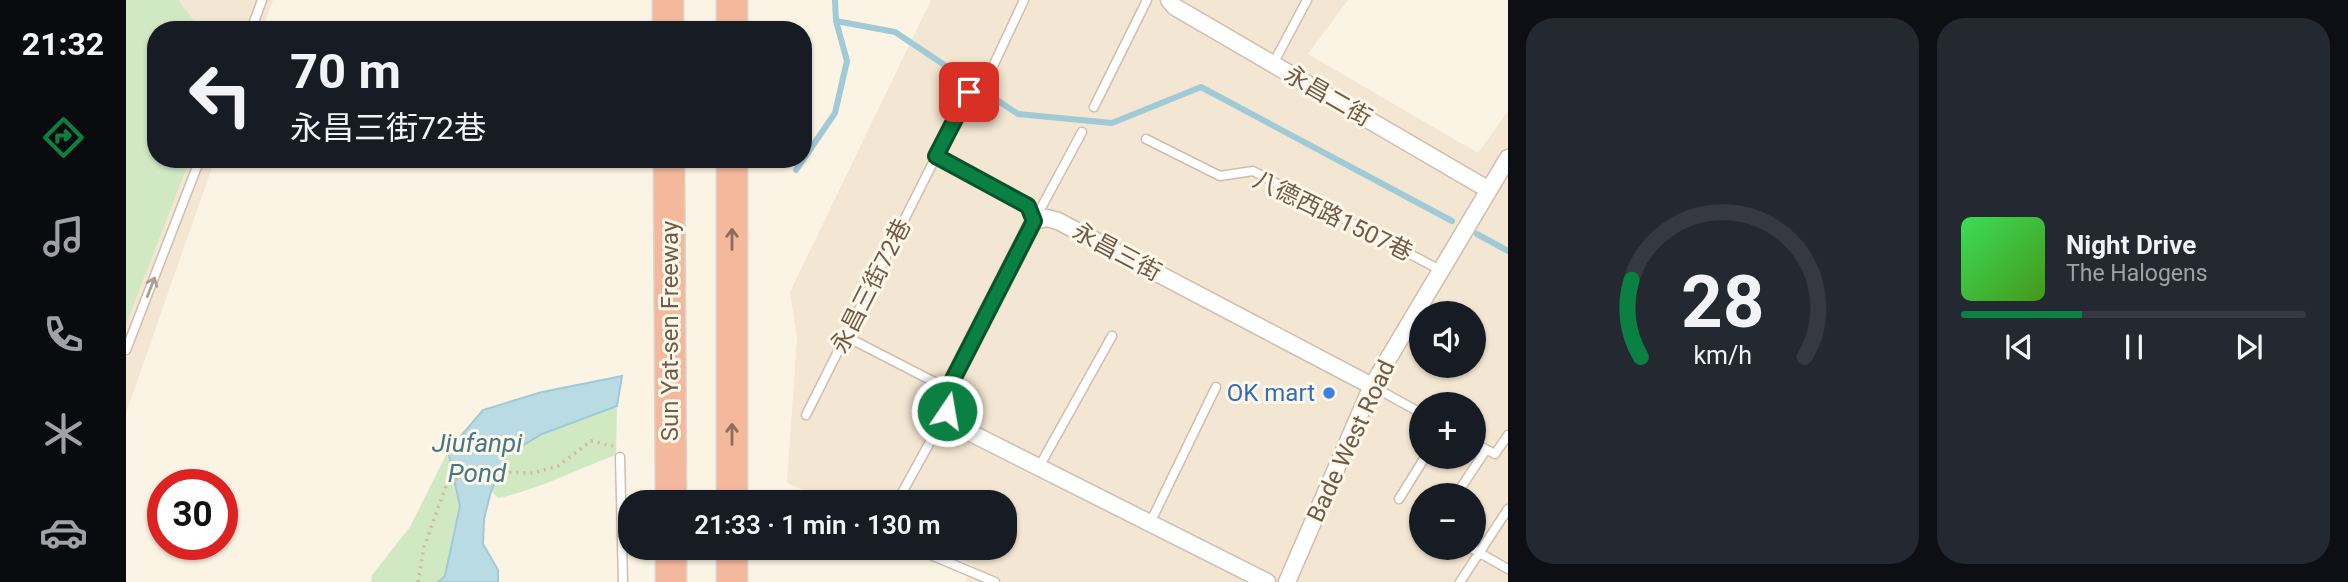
<!DOCTYPE html>
<html lang="en">
<head>
<meta charset="utf-8">
<style>
	:root { --surface:#171b24; --page:#242831; --text:#f1f3f6; --muted:#9ea1a6; --line:#363941; --accent:#0b8043 }
	body { margin:0; font-family:Roboto,"Noto Sans TC",sans-serif; background:var(--page); color:var(--text); height:100vh; display:flex; flex-direction:column; font-size:26px; white-space:nowrap }
	* { box-sizing:border-box; margin:0 }
	p { font-size:23px; color:var(--muted) }
	.icon { flex:none; width:38px; height:38px; fill:none; stroke:currentColor; stroke-width:2; stroke-linecap:round; stroke-linejoin:round }
	.map { position:relative; flex:1; overflow:hidden }
	.side { display:flex; flex-direction:column; gap:18px; padding:18px; background:#0d0f14; width:840px }
	.side>* { flex:none }
	.top-card { position:absolute; left:21px; top:21px; width:665px; height:147px; border-radius:28px; box-shadow:0 2px 5px #0004; background:#171b24; color:var(--text); overflow:hidden }
	.controls { position:absolute; left:1283px; top:301px; display:grid; gap:14px }
	.controls a { display:grid; place-items:center; width:77px; height:77px; border-radius:50%; background:var(--surface); box-shadow:0 2px 5px #0004; font-size:35px }
	.speed { position:absolute; left:21px; top:469px; display:flex; gap:14px; font-size:35px; font-weight:700; text-align:center }
	.speed>* { display:grid; place-content:center; width:91px; height:91px; border-radius:50%; background:var(--surface); box-shadow:0 2px 5px #0004; line-height:1 }
	.speed .limit { border:10px solid #d22; background:#fff; color:#111 }
	.pin { position:absolute; display:grid; place-items:center; width:60px; height:60px; color:#fff; margin:-30px; border-radius:14px; box-shadow:0 4px 10px #0006 }
	.me { position:absolute; width:77px; margin:-38px; rotate:12deg; stroke-linejoin:round; filter:drop-shadow(0 0 5px #0008) }
	.turn { display:flex; align-items:center; gap:24px; height:147px; padding:0 28px; font-size:32px }
	.turn .icon { width:91px; height:91px; stroke-width:2.5 }
	.turn b { display:block; font-size:49px; line-height:60px }
	.side .widget { flex:1; display:flex; flex-direction:column; justify-content:center; gap:10px; min-width:0; padding:0 24px; border-radius:28px; background:var(--page) }
	.side .dial { align-items:center; gap:0 }
	.dial svg { height:182px; overflow:visible; fill:none; stroke:var(--line); stroke-width:7; stroke-linecap:round; text-anchor:middle }
	.dial text { fill:var(--text); stroke:none }
	.song { display:flex; align-items:center; gap:21px }
	.cover { width:84px; height:84px; border-radius:10px; background:linear-gradient(135deg,hsl(130 70% 55%),hsl(100 70% 35%)) }
	.played { height:7px; border-radius:4px; background:linear-gradient(90deg,var(--accent) 35%,var(--line) 35%) }
	.keys { display:flex; justify-content:space-around; direction:ltr }
	.side .tiles { flex:1; display:grid; gap:18px; grid-template-columns:repeat(2,1fr) }
	.trip { position:absolute; left:492px; top:490px; width:399px; height:70px; border-radius:28px; background:var(--surface); box-shadow:0 2px 5px #0004; font-weight:600; line-height:70px; text-align:center }
	main { display:flex; flex:1; min-height:0 }
	.tabs { display:flex; flex-direction:column; width:126px; justify-content:space-around; align-items:center; background:#090b0e; color:var(--muted) }
	.tabs .icon { width:49px; height:49px }
	.tabs .active { color:var(--accent) }
	.tabs b { font-size:32px; color:var(--text) }
	.map>svg:first-child { display:block }
	.residential { fill:#f3e6d2; fill-rule:evenodd }
	.green { fill:#d0e9c3 }
	.water { fill:#b9dce4; stroke:#9fcad6; stroke-width:2 }
	.lines { fill:none; stroke-linecap:round; stroke-linejoin:round }
	.stream { stroke:#9fcad6; stroke-width:6 }
	.lane-casing { stroke:#cfbeae; stroke-width:11 }
	.street-casing { stroke:#cfbeae; stroke-width:19 }
	.highway-casing { stroke:#dbd4d0; stroke-width:33 }
	.path { stroke:#d5b79f; stroke-width:3.5; stroke-dasharray:2 5; stroke-linecap:butt }
	.lane { stroke:#fff; stroke-width:8 }
	.street { stroke:#fff; stroke-width:16 }
	.highway { stroke:#f4b89c; stroke-width:30 }
	.oneway { stroke:#8d6e5a }
	.oneway2 { stroke:#ab9d92 }
	.route-casing { stroke:#07532c; stroke-width:18 }
	.route { stroke:#0b8043; stroke-width:12 }
	.shop-dot { fill:#3f7fe0; stroke:#fef8ea; stroke-width:2.5 }
	.labels { text-anchor:middle; stroke-width:6; stroke-linejoin:round; paint-order:stroke }
	.street-label { font-size:24px; fill:#735b4a; stroke:#fef8ea }
	.shop-label { font-size:24px; fill:#366cbe; stroke:#fef8ea; text-anchor:end }
	.water-label { font-size:26px; font-style:italic; fill:#457786; stroke:#fef8ea }
</style>
</head>
<body>
<main>
<nav class="tabs">
<b>21:32</b>
<svg class="icon active" aria-label="directions" viewBox="0 0 24 24"><path d="M12 3l9 9-9 9-9-9zM9 14v-3h6M13 9l2 2-2 2"/></svg>
<svg class="icon" aria-label="music" viewBox="0 0 24 24"><path d="M9 18V5l10-2v13"/><circle cx="6" cy="18" r="3"/><circle cx="16" cy="16" r="3"/></svg>
<svg class="icon" aria-label="phone" viewBox="0 0 24 24"><path d="M5 4h4l2 5-3 2q2 4 5 5l2-3 5 2v4C11 20 4 13 5 4z"/></svg>
<svg class="icon" aria-label="climate" viewBox="0 0 24 24"><path d="M12 3v18M4 7l16 10M4 17L20 7"/></svg>
<svg class="icon" aria-label="car" viewBox="0 0 24 24"><path d="M5 17H2v-5l4-1 3-4h7l3 4 3 1v5h-3M9 17h6M6 11h13"/><circle cx="7" cy="17" r="2"/><circle cx="17" cy="17" r="2"/></svg>
</nav>
<div class="map">
<svg width="1382" height="582" viewBox="0 0 1382 582">
	<rect width="100%" height="100%" fill="#fbf4e4"/>
	<!-- residential -->
	<path class="residential" d="M0 0H147L136 30H30V159H89L0 413Z
		M805 0H1222L1182 54 1352 153 1382 111V582H839L847 565 807 548H878V502H704L661 483 671 338 664 292ZM1295 313H1348V366H1295ZM1295 404H1348V457H1295ZM1295 495H1348V548H1295Z"/>
	<!-- green -->
	<path class="green" d="M0 0H52L75 30H30V159H64L0 324Z
		M491 406 490 455C451 469 412 490 372 498L365 491 381 455 416 434Z
		M322 451 334 506 319 576 312 582H245L246 575 284 527Z"/>
	<!-- water -->
	<path class="water" d="M496 376 491 406 416 434 381 455 365 491 358 519 357 544 372 570V582H312L319 576 334 506 322 451 357 410 416 392Z"/>
	<g class="lines">
		<!-- stream -->
		<path class="stream" d="M710 21 769 32 892 114 986 123 1075 87 1326 221
			M670 170 709 113 721 61 710 21 709 0
			M1351 234 1382 251"/>
		<!-- lane casing -->
		<g class="lane-casing">
			<path id="lane" d="M125 30 136 0
				M1147 64 1181 0
				M862 77 898 0
				M968 107 1021 0
				M1020 139 1094 176 1127 171 1316 271
				M810 156 902 206 908 221
				M908 221 956 132
				M719 336 822 389
				M0 350 74 159
				M1246 386 1295 413
				M680 415 843 91
				M1348 443 1369 454 1382 435
				M494 457 497 582
				M913 467 986 336
				M1330 495 1360 450
				M1273 499 1299 457
				M771 502 821 411
				M1024 523 1090 387
				M1345 548 1382 569
				M793 550 869 582
				M1334 582 1382 509"/>
		</g>
		<!-- street casing -->
		<g class="street-casing">
			<path id="street" d="M1043 0 1049 7 1363 190
				M1141 582 837 429 821 411 822 389 908 221 921 218 932 221 1246 386
				M1161 582 1246 386 1382 158"/>
		</g>
		<!-- highway casing -->
		<g class="highway-casing">
			<path id="highway" d="M542 0V30
				M606 30V0
				M543 159 545 502
				M606 159V502
				M545 548V582
				M606 548V582"/>
		</g>
		<!-- path -->
		<path class="path" d="M292 582 298 547 320 486 344 471 407 473 432 466 465 441 487 446"/>
		<!-- lane -->
		<use href="#lane" class="lane"/>
		<!-- street -->
		<use href="#street" class="street"/>
		<!-- highway -->
		<use href="#highway" class="highway"/>
	</g>
	<!-- one-way arrows -->
	<defs><path id="oneway-shaft" d="M-6 0H5M1.5-3L5.5 0L1.5 3" fill="none" stroke-width="1.6" stroke-linecap="round" stroke-linejoin="round" transform="scale(1.75)"/></defs>
	<g class="oneway">
		<use href="#oneway-shaft" transform="translate(606 239) rotate(-90)"/>
		<use href="#oneway-shaft" transform="translate(606 434) rotate(-90)"/>
	</g>
	<use class="oneway2" href="#oneway-shaft" transform="translate(25 287) rotate(-69)"/>
	<g class="lines">
		<!-- route casing -->
		<g class="route-casing">
			<path id="route" d="M821 411 822 389 908 221 902 206 810 156 843 92"/>
		</g>
		<!-- route -->
		<use href="#route" class="route"/>
	</g>
	<!-- markers -->
	<circle class="shop-dot" cx="1203" cy="393" r="7"/>
	<g class="labels">
		<!-- street labels -->
		<g class="street-label">
			<text transform="translate(1202 96) rotate(30)" y="8">永昌二街</text>
			<text transform="translate(1207 216) rotate(26)" y="8">八德西路1507巷</text>
			<text transform="translate(991 252) rotate(28)" y="8">永昌三街</text>
			<text transform="translate(745 286) rotate(-63)" y="8">永昌三街72巷</text>
			<text transform="translate(544 331) rotate(-90)" y="8">Sun Yat-sen Freeway</text>
			<text transform="translate(1225 441) rotate(-65)" y="8">Bade West Road</text>
		</g>
		<!-- shop labels -->
		<g class="shop-label">
			<text x="1189" y="401">OK mart</text>
		</g>
		<!-- water labels -->
		<g class="water-label">
			<text x="351" y="452">Jiufanpi<tspan x="351" dy="30">Pond</tspan></text>
		</g>
	</g>
</svg>
<div class="controls">
<a><svg class="icon" aria-label="sound" viewBox="0 0 24 24"><path d="M4 9h4l5-4v14l-5-4H4zM17 9q2 3 0 6"/></svg></a>
<a>+</a>
<a>−</a>
</div>
<div class="speed"><div class="limit">30</div></div>
<div class="pin" style="left:843px;top:92px;background:#d93025"><svg class="icon" aria-label="arrive" viewBox="0 0 24 24"><path d="M6 21V4h12l-3 4 3 4H6"/></svg></div>
<svg class="me" style="left:821px;top:411px" viewBox="-20 -20 40 40"><circle r="17" fill="#0b8043" stroke="#fff" stroke-width="3"/><path d="M0-11L8 9 0 5-8 9z" fill="#fff"/></svg>
<div class="trip">21:33 · 1 min · 130 m</div>
<div class="top-card">
<div class="turn"><svg class="icon" aria-label="left" viewBox="0 0 24 24"><path d="M17 20v-9H6M10 6l-5 5 5 5"/></svg><div><b>70 m</b>永昌三街72巷</div></div>
</div>
</div>
<section class="side">
<div class="tiles">
<div class="widget dial"><svg viewBox="0 0 100 80">
<path d="M14 69A42 42 0 1 1 86 69"/>
<path d="M14 69A42 42 0 0 1 10 35" stroke="#0b8043"/>
<text x="50" y="56" font-size="32" font-weight="700">28</text>
<text x="50" y="72" font-size="11">km/h</text>
</svg></div>
<div class="widget">
<div class="song"><i class="cover"></i><div><b>Night Drive</b><p>The Halogens</p></div></div>
<div class="played"></div>
<div class="keys"><svg class="icon" aria-label="previous" viewBox="0 0 24 24"><path d="M18 5L8 12l10 7zM5 5v14"/></svg><svg class="icon" aria-label="pause" viewBox="0 0 24 24"><path d="M8 5v14M16 5v14"/></svg><svg class="icon" aria-label="next" viewBox="0 0 24 24"><path d="M6 5l10 7-10 7zM19 5v14"/></svg></div>
</div>
</div>
</section>
</main>
</body>
</html>
